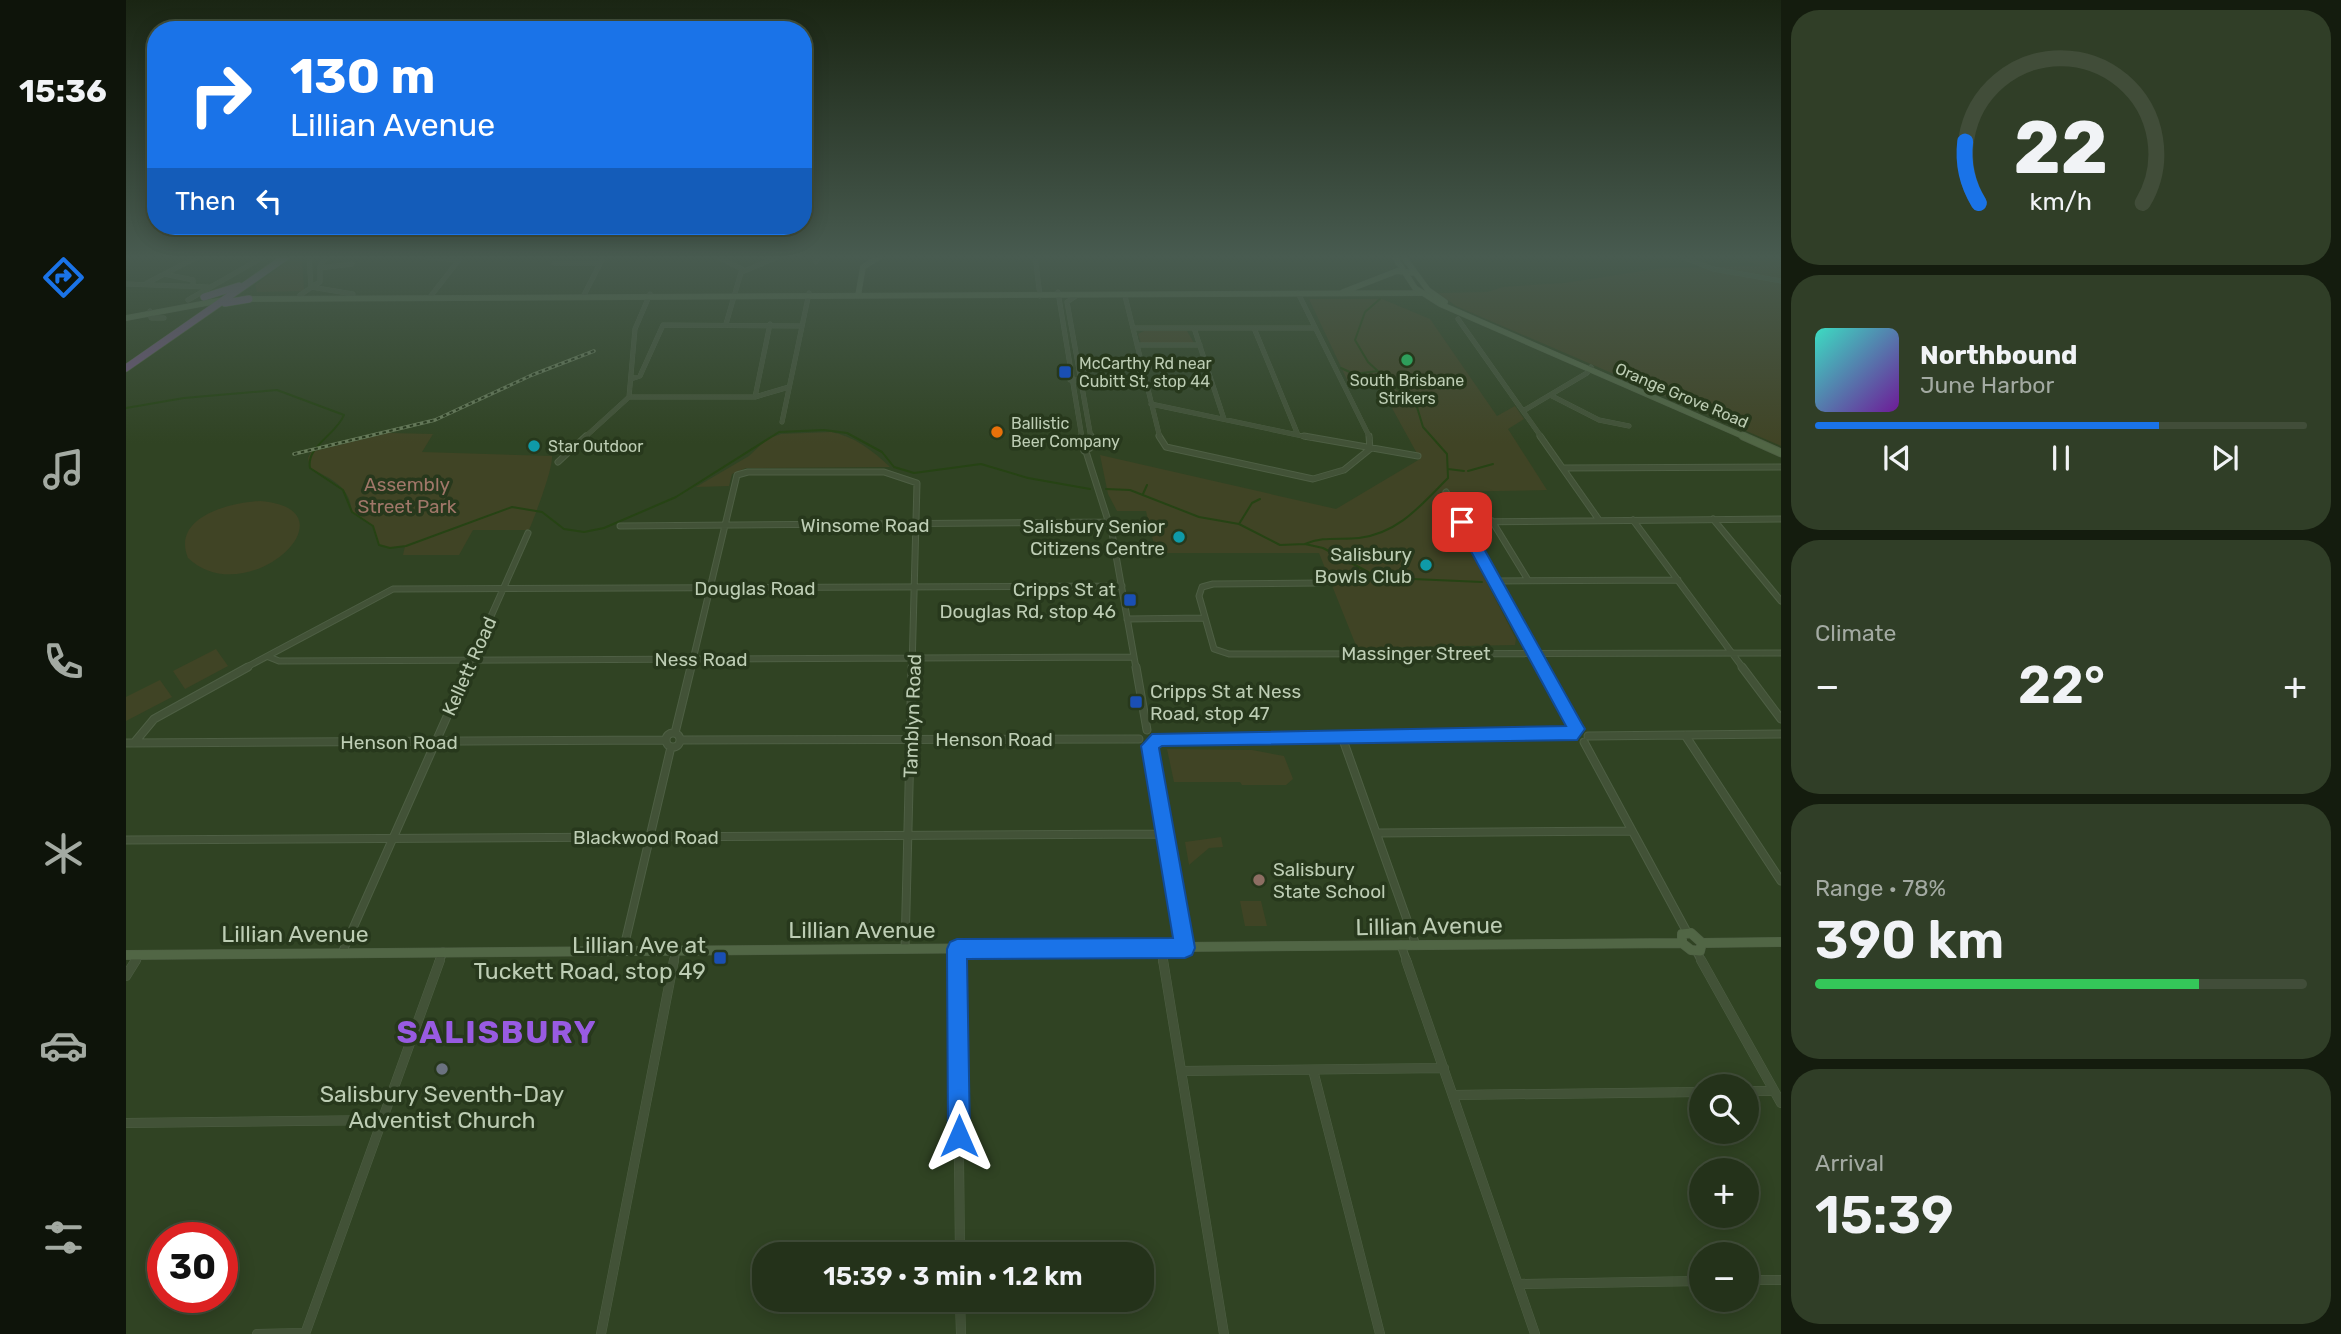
<!DOCTYPE html>
<html lang="en">
<head>
<meta charset="utf-8">
<style>
	:root { --surface:#24321a; --page:#303e27; --text:#f1f3f6; --muted:#a3aaa2; --line:#414d39; --accent:#1a73e8 }
	body { margin:0; font-family:Rubik,sans-serif; background:var(--page); color:var(--text); height:100vh; display:flex; flex-direction:column; font-size:26px; white-space:nowrap }
	* { box-sizing:border-box; margin:0 }
	p { font-size:23px; color:var(--muted) }
	.icon { flex:none; width:38px; height:38px; fill:none; stroke:currentColor; stroke-width:2; stroke-linecap:round; stroke-linejoin:round }
	.map { position:relative; flex:1; overflow:hidden }
	.panel { display:flex; flex-direction:column; gap:10px; padding:10px; background:#141c0e; width:560px }
	.panel>* { flex:none }
	.banner { position:absolute; left:21px; top:21px; width:665px; height:214px; border-radius:28px; box-shadow:0 4px 18px #0003,0 0 0 2px var(--line); background:#1a73e8; color:#fff; overflow:hidden }
	.controls { position:absolute; left:1563px; top:1074px; display:grid; gap:14px }
	.controls a { display:grid; place-items:center; width:70px; height:70px; border-radius:50%; background:var(--surface); box-shadow:0 4px 18px #0003,0 0 0 2px var(--line); font-size:35px }
	.speed { position:absolute; left:21px; top:1222px; display:flex; gap:14px; font-size:35px; font-weight:700; text-align:center }
	.speed>* { display:grid; place-content:center; width:91px; height:91px; border-radius:50%; background:var(--surface); box-shadow:0 4px 18px #0003,0 0 0 2px var(--line); line-height:1 }
	.speed .limit { border:10px solid #d22; background:#fff; color:#111 }
	.pin { position:absolute; display:grid; place-items:center; width:60px; height:60px; color:#fff; margin:-30px; border-radius:14px; box-shadow:0 4px 10px #0006 }
	.me { position:absolute; width:77px; margin:-38px; rotate:0deg; stroke-linejoin:round; filter:drop-shadow(0 0 5px #0008) }
	.turn { display:flex; align-items:center; gap:24px; height:147px; padding:0 28px; font-size:32px }
	.turn .icon { width:91px; height:91px; stroke-width:2.5 }
	.turn b { display:block; font-size:49px; line-height:60px }
	.then { display:flex; align-items:center; height:66px; padding:0 28px; background:#0003; gap:14px; font-size:26px }
	.big { font-size:52px; font-weight:600; line-height:1.1 }
	.panel .widget { flex:1; display:flex; flex-direction:column; justify-content:center; gap:10px; min-width:0; padding:0 24px; border-radius:28px; background:var(--page) }
	.panel .dial { align-items:center; gap:0 }
	.dial svg { height:182px; overflow:visible; fill:none; stroke:var(--line); stroke-width:7; stroke-linecap:round; text-anchor:middle }
	.dial text { fill:var(--text); stroke:none }
	.song { display:flex; align-items:center; gap:21px }
	.cover { width:84px; height:84px; border-radius:10px; background:linear-gradient(135deg,hsl(170 70% 55%),hsl(280 70% 35%)) }
	.played { height:7px; border-radius:4px; background:linear-gradient(90deg,var(--accent) 70%,var(--line) 70%) }
	.keys { display:flex; justify-content:space-around; direction:ltr }
	.heat { display:flex; justify-content:space-between; align-items:center; font-size:38px; direction:ltr }
	.charge { height:10px; border-radius:5px; background:linear-gradient(90deg,#34c759 78%,var(--line) 0) }
	.trip { position:absolute; left:626px; top:1242px; width:402px; height:70px; border-radius:28px; background:var(--surface); box-shadow:0 4px 18px #0003,0 0 0 2px var(--line); font-weight:600; line-height:70px; text-align:center }
	main { display:flex; flex:1; min-height:0 }
	.tabs { display:flex; flex-direction:column; width:126px; justify-content:space-around; align-items:center; background:#0e140a; color:var(--muted) }
	.tabs .icon { width:49px; height:49px }
	.tabs .on { color:var(--accent) }
	.tabs b { font-size:32px; color:var(--text) }
	.map>svg:first-child { display:block }
	.green { fill:#404425 }
	.lines { fill:none; stroke-linecap:round; stroke-linejoin:round }
	.stream { stroke:#264314; stroke-width:2 }
	.street-far3-casing { stroke:#4e5f44; stroke-width:5 }
	.street-far2-casing { stroke:#4e5f44; stroke-width:7 }
	.street-far1-casing { stroke:#4e5f44; stroke-width:9 }
	.street-casing { stroke:#4e5f44; stroke-width:10 }
	.secondary-far2-casing { stroke:#4e5f44; stroke-width:6 }
	.secondary-far1-casing { stroke:#4e5f44; stroke-width:9 }
	.secondary-casing { stroke:#4e5f44; stroke-width:10 }
	.highway-casing { stroke:#4d5d42; stroke-width:8 }
	.street-far3 { stroke:#425237; stroke-width:4.5 }
	.street-far2 { stroke:#425237; stroke-width:5 }
	.street-far1 { stroke:#425237; stroke-width:7 }
	.street { stroke:#425237; stroke-width:9 }
	.secondary-far2 { stroke:#516645; stroke-width:5 }
	.secondary-far1 { stroke:#516645; stroke-width:7 }
	.secondary { stroke:#516645; stroke-width:9 }
	.highway { stroke:#6b5479; stroke-width:7 }
	.rail-casing { stroke:#667a59; stroke-width:3.5 }
	.rail { stroke:#27381c; stroke-width:2; stroke-dasharray:3.5; stroke-linecap:butt }
	.route { fill:#1a73e8; stroke:#114b97; stroke-width:2 }
	.leisure-dot { fill:#2e9e5b; stroke:#27381c; stroke-width:2.5 }
	.transit-dot { fill:#1a4fb4; stroke:#27381c; stroke-width:2.5 }
	.food-dot { fill:#e8710a; stroke:#27381c; stroke-width:2.5 }
	.culture-dot { fill:#0f9aa8; stroke:#27381c; stroke-width:2.5 }
	.education-dot { fill:#8d6e63; stroke:#27381c; stroke-width:2.5 }
	.worship-dot { fill:#6b7280; stroke:#27381c; stroke-width:2.5 }
	.labels { text-anchor:middle; stroke-width:7; stroke-linejoin:round; paint-order:stroke }
	.far-poi-label { font-size:16px; fill:#bdcdb4; stroke:#27381c; text-anchor:start }
	.far-street-label { font-size:16px; fill:#bdcdb4; stroke:#27381c }
	.park-label { font-size:19px; fill:#a07769; stroke:#27381c }
	.street-label { font-size:19px; fill:#bdcdb4; stroke:#27381c }
	.poi-label { font-size:19px; fill:#bdcdb4; stroke:#27381c; text-anchor:end }
	.near-street-label { font-size:23px; fill:#bdcdb4; stroke:#27381c }
	.near-poi-label { font-size:23px; fill:#bdcdb4; stroke:#27381c; text-anchor:end }
	.near-district-label { font-size:32px; font-weight:bold; letter-spacing:2px; fill:#985be1; stroke:#27381c }
</style>
</head>
<body>
<main>
<nav class="tabs">
<b>15:36</b>
<svg class="icon on" aria-label="directions" viewBox="0 0 24 24"><path d="M12 3l9 9-9 9-9-9zM9 14v-3h6M13 9l2 2-2 2"/></svg>
<svg class="icon" aria-label="music" viewBox="0 0 24 24"><path d="M9 18V5l10-2v13"/><circle cx="6" cy="18" r="3"/><circle cx="16" cy="16" r="3"/></svg>
<svg class="icon" aria-label="phone" viewBox="0 0 24 24"><path d="M5 4h4l2 5-3 2q2 4 5 5l2-3 5 2v4C11 20 4 13 5 4z"/></svg>
<svg class="icon" aria-label="climate" viewBox="0 0 24 24"><path d="M12 3v18M4 7l16 10M4 17L20 7"/></svg>
<svg class="icon" aria-label="car" viewBox="0 0 24 24"><path d="M5 17H2v-5l4-1 3-4h7l3 4 3 1v5h-3M9 17h6M6 11h13"/><circle cx="7" cy="17" r="2"/><circle cx="17" cy="17" r="2"/></svg>
<svg class="icon" aria-label="filters" viewBox="0 0 24 24"><path d="M4 7h16M4 17h16"/><circle cx="9" cy="7" r="2"/><circle cx="15" cy="17" r="2"/></svg>
</nav>
<div class="map">
<svg width="1655" height="1334" viewBox="0 0 1655 1334">
	<rect width="100%" height="100%" fill="#304323"/>
	<!-- green -->
	<path class="green" d="M168 256 176 259 178 291 131 292 129 285Z
		M1605 256H1655V446L1330 306 1312 293 1361 292 1377 287 1438 283 1536 268 1635 266Z
		M1183 299H1256L1304 319 1371 416 1389 406 1398 419 1382 429 1421 490 1314 492 1390 639 1389 645 1231 648 1193 553H1030L1020 511H991L982 494 974 455 1210 509 1294 459 1255 388H1225Z
		M1018 331H1061L1068 343H1015L1012 334Z
		M705 432C728 436 747 451 764 467L620 468 606 474 603 486 570 487 623 456 641 439 655 434Z
		M262 433 307 434 296 452 426 456C427 469 409 516 403 530H347L333 555H277L279 546 264 548 253 545 247 526 226 512C224 486 205 479 184 468L182 458 185 452Z
		M134 501C234 509 121 614 62 558 45 517 105 502 134 501Z
		M90 649 102 666 59 689 47 671Z
		M34 680 46 697 0 721V697Z
		M1041 749 1126 750 1158 756 1167 779 1160 785H1116L1114 782H1048Z
		M1095 837 1097 847 1083 848 1063 865 1059 842Z
		M1114 901H1135L1141 926H1119Z"/>
	<g class="lines">
		<!-- stream -->
		<path class="stream" d="M1215 368 1228 374 1252 371
			M0 408 58 398 151 390 218 415C210 435 180 446 184 468L217 490 226 512 247 526 253 545 264 548 280 546 386 507 416 512 438 529 458 532 478 528 550 497 653 432 698 430 721 433 756 452 768 467 788 473 855 464 902 478 964 489
			M1322 469 1338 471
			M1342 471 1367 464
			M980 489 1004 490 1073 517 1113 524 1154 545 1179 544 1197 548 1244 573 1264 578 1356 582
			M1017 494 1021 485
			M1113 524 1126 503 1134 499
			M1179 544C1197 536 1214 540 1233 538 1273 533 1295 505 1322 478L1321 454 1297 427 1291 407 1242 362 1229 340 1239 312 1254 299"/>
		<!-- street-far3 casing -->
		<g class="street-far3-casing">
			<path id="street-far3" d="M183 256 185 287 227 294
				M292 256 332 260
				M590 256 616 269 600 324
				M909 256 914 296
				M1554 256 1587 269 1655 281
				M690 262 692 256
				M428 263H474
				M194 268 226 264
				M616 272 654 256
				M38 274 67 280V285
				M21 283 73 256
				M0 284 82 287
				M185 287 194 282V266L201 256
				M932 292 956 438
				M1172 293 1244 438
				M174 295 186 287
				M950 296 941 302 965 438
				M999 296 1034 438
				M304 297 336 256
				M457 297 478 256
				M62 300 139 256
				M24 311 25 318H38
				M1332 319 1416 438
				M1007 328H1189
				M1068 328 1098 419
				M1128 328 1172 435
				M1011 345H1074
				M505 379 514 376 537 325 676 326
				M944 380H1020
				M1424 395 1473 420 1503 426
				M503 397H629L663 387
				M629 397 644 324
				M1025 404 1186 438
				M1397 411 1461 373 1465 367
				M656 422 683 293
				M458 438 503 397 509 329 524 294"/>
		</g>
		<!-- street-far2 casing -->
		<g class="street-far2-casing">
			<path id="street-far2" d="M955 436 986 533 1010 668
				M1033 436 1040 447 1187 479 1218 470 1244 449
				M1178 436 1292 456
				M1243 436 1244 449
				M1414 436 1473 520
				M958 451 964 448 965 436
				M432 462 460 436
				M1437 468 1655 467
				M1320 492 1417 668
				M1587 519 1655 601
				M1507 520 1617 668
				M1366 521 1402 580
				M1336 522 1655 519
				M494 526 983 522
				M1369 581 1552 580
				M1195 583 1087 584 1076 587 1073 596 1088 649 1103 654 1655 653
				M1001 619 1078 618
				M143 657 153 661 1008 657
				M119 668 267 589 996 586
				M342 668 402 533
				M565 668 611 475 622 472H758L791 483 786 668"/>
		</g>
		<!-- street-far1 casing -->
		<g class="street-far1-casing">
			<path id="street-far1" d="M1010 667 1021 730
				M1416 667 1450 729
				M1616 667 1655 719
				M540 740a7 7 0 1 1 14 0a7 7 0 1 1-14 0Z
				M549 733 565 667
				M1559 735 1655 881
				M1462 736 1655 734
				M1216 737 1290 945
				M1032 739 1445 735
				M556 740 1013 739
				M1458 742 1561 932
				M0 743 539 740
				M8 743 28 719 122 667
				M1024 746 1059 948
				M1251 833 1506 831
				M0 840 1039 834
				M1275 945 1281 962
				M1035 948 1037 962
				M779 949 786 667
				M831 949V962
				M497 951 545 747
				M1571 952 1576 962
				M216 953 343 667
				M9 962 13 955
				M313 962 317 952
				M548 962 550 950"/>
		</g>
		<!-- street casing -->
		<g class="street-casing">
			<path id="street" d="M831 960 834 1255
				M1037 960 1098 1334
				M1280 960 1409 1334
				M1575 960 1655 1103
				M0 976 10 960
				M1187 1070 1254 1334
				M1055 1071 1318 1068
				M1620 1091H1648
				M1327 1095 1575 1092
				M0 1123 256 1120
				M1620 1280H1655
				M1392 1284 1575 1281
				M834 1300 835 1334
				M131 1334 179 1333
				M179 1334 314 960
				M475 1334 548 960"/>
		</g>
		<!-- secondary-far2 casing -->
		<g class="secondary-far2-casing">
			<path id="secondary-far2" d="M1268 256 1289 288 1314 304 1621 438
				M1277 256 1302 290 1319 302
				M1217 292 1271 271 1289 273
				M732 296 737 267 755 256
				M119 299 1295 293
				M0 318 102 299"/>
		</g>
		<!-- secondary-far1 casing -->
		<g class="secondary-far1-casing">
			<path id="secondary-far1" d="M1617 436 1655 453"/>
		</g>
		<!-- secondary casing -->
		<g class="secondary-casing">
			<path id="secondary" d="M1565 933 1576 943 1574 951 1565 950 1556 943V934Z
				M1576 943 1655 942
				M0 955 1556 943"/>
		</g>
		<!-- highway casing -->
		<g class="highway-casing">
			<path id="highway" d="M78 297 113 286
				M99 303 123 299
				M0 368 161 256"/>
		</g>
		<!-- street-far3 -->
		<use href="#street-far3" class="street-far3"/>
		<!-- street-far2 -->
		<use href="#street-far2" class="street-far2"/>
		<!-- street-far1 -->
		<use href="#street-far1" class="street-far1"/>
		<!-- street -->
		<use href="#street" class="street"/>
		<!-- secondary-far2 -->
		<use href="#secondary-far2" class="secondary-far2"/>
		<!-- secondary-far1 -->
		<use href="#secondary-far1" class="secondary-far1"/>
		<!-- secondary -->
		<use href="#secondary" class="secondary"/>
		<!-- highway -->
		<use href="#highway" class="highway"/>
		<!-- rail casing -->
		<g class="rail-casing">
			<path id="rail" d="M168 454 309 420 406 375 468 351"/>
		</g>
		<!-- rail -->
		<use href="#rail" class="rail"/>
	</g>
	<!-- sky -->
	<linearGradient id="sky" x2="0" y2="1"><stop stop-color="#1a2513"/><stop offset="0.58" stop-color="#485b50"/><stop offset="1" stop-color="#485b50" stop-opacity="0"/></linearGradient>
	<rect width="1655" height="443" fill="url(#sky)"/>
	<!-- route -->
	<path class="route" d="M1336 517 1343 522 1456 724 1459 729 1451 740 1036 746 1033 748 1069 948 1066 955 1059 958 841 959 844 1136 841 1144 833 1148 825 1144 822 1136 821 949 824 942 831 939 1047 938 1015 746 1026 734 1440 726 1329 522Z"/>
	<!-- markers -->
	<circle class="leisure-dot" cx="1281" cy="360" r="7"/>
	<g class="transit-dot">
		<rect x="932" y="365" width="14" height="14" rx="3.5"/>
		<rect x="997" y="593" width="14" height="14" rx="3.5"/>
		<rect x="1003" y="695" width="14" height="14" rx="3.5"/>
		<rect x="587" y="951" width="14" height="14" rx="3.5"/>
	</g>
	<circle class="food-dot" cx="871" cy="432" r="7"/>
	<g class="culture-dot">
		<circle cx="408" cy="446" r="7"/>
		<circle cx="1053" cy="537" r="7"/>
		<circle cx="1300" cy="565" r="7"/>
	</g>
	<circle class="education-dot" cx="1133" cy="880" r="7"/>
	<circle class="worship-dot" cx="316" cy="1069" r="7"/>
	<g class="labels">
		<!-- far-poi labels -->
		<g class="far-poi-label">
			<text x="953" y="369">McCarthy Rd near<tspan x="953" dy="18">Cubitt St, stop 44</tspan></text>
			<text x="1281" y="386" text-anchor="middle">South Brisbane<tspan x="1281" dy="18">Strikers</tspan></text>
			<text x="885" y="429">Ballistic<tspan x="885" dy="18">Beer Company</tspan></text>
			<text x="422" y="452">Star Outdoor</text>
		</g>
		<!-- far-street labels -->
		<g class="far-street-label">
			<text transform="translate(1556 395) rotate(23)" y="6">Orange Grove Road</text>
		</g>
		<!-- park labels -->
		<g class="park-label">
			<text x="281" y="491">Assembly<tspan x="281" dy="22">Street Park</tspan></text>
		</g>
		<!-- street labels -->
		<g class="street-label">
			<text x="739" y="532">Winsome Road</text>
			<text x="629" y="595">Douglas Road</text>
			<text x="1290" y="660">Massinger Street</text>
			<text x="575" y="666">Ness Road</text>
			<text transform="translate(343 666) rotate(-66)" y="7">Kellett Road</text>
			<text transform="translate(786 716) rotate(-88)" y="7">Tamblyn Road</text>
			<text x="868" y="746">Henson Road</text>
			<text x="273" y="749">Henson Road</text>
			<text x="520" y="844">Blackwood Road</text>
		</g>
		<!-- poi labels -->
		<g class="poi-label">
			<text x="1039" y="533">Salisbury Senior<tspan x="1039" dy="22">Citizens Centre</tspan></text>
			<text x="1286" y="561">Salisbury<tspan x="1286" dy="22">Bowls Club</tspan></text>
			<text x="990" y="596">Cripps St at<tspan x="990" dy="22">Douglas Rd, stop 46</tspan></text>
			<text x="1024" y="698" text-anchor="start">Cripps St at Ness<tspan x="1024" dy="22">Road, stop 47</tspan></text>
			<text x="1147" y="876" text-anchor="start">Salisbury<tspan x="1147" dy="22">State School</tspan></text>
		</g>
		<!-- near-street labels -->
		<g class="near-street-label">
			<text transform="translate(1303 926) rotate(-1)" y="8">Lillian Avenue</text>
			<text x="736" y="938">Lillian Avenue</text>
			<text x="169" y="942">Lillian Avenue</text>
		</g>
		<!-- near-poi labels -->
		<g class="near-poi-label">
			<text x="580" y="953">Lillian Ave at<tspan x="580" dy="26">Tuckett Road, stop 49</tspan></text>
			<text x="316" y="1102" text-anchor="middle">Salisbury Seventh-Day<tspan x="316" dy="26">Adventist Church</tspan></text>
		</g>
		<!-- near-district labels -->
		<g class="near-district-label">
			<text x="371" y="1043">SALISBURY</text>
		</g>
	</g>
</svg>
<div class="controls">
<a><svg class="icon" aria-label="search" viewBox="0 0 24 24"><circle cx="10" cy="10" r="6"/><path d="M15 15l6 6"/></svg></a>
<a>+</a>
<a>−</a>
</div>
<div class="speed"><div class="limit">30</div></div>
<div class="pin" style="left:1336px;top:522px;background:#d93025"><svg class="icon" aria-label="arrive" viewBox="0 0 24 24"><path d="M6 21V4h12l-3 4 3 4H6"/></svg></div>
<svg class="me" style="left:833px;top:1136px" viewBox="-20 -20 40 40"><path d="M0-17L14 15 0 8-14 15z" fill="#1a73e8" stroke="#fff" stroke-width="4"/></svg>
<div class="trip">15:39 · 3 min · 1.2 km</div>
<div class="banner">
<div class="turn"><svg class="icon" aria-label="right" viewBox="0 0 24 24"><path d="M7 20v-9h11M14 6l5 5-5 5"/></svg><div><b>130 m</b>Lillian Avenue</div></div>
<div class="then">Then<svg class="icon" aria-label="left" viewBox="0 0 24 24"><path d="M17 20v-9H6M10 6l-5 5 5 5"/></svg></div>
</div>
</div>
<section class="panel">
<div class="widget dial"><svg viewBox="0 0 100 80">
<path d="M14 69A42 42 0 1 1 86 69"/>
<path d="M14 69A42 42 0 0 1 8 42" stroke="#1a73e8"/>
<text x="50" y="56" font-size="32" font-weight="700">22</text>
<text x="50" y="72" font-size="11">km/h</text>
</svg></div>
<div class="widget">
<div class="song"><i class="cover"></i><div><b>Northbound</b><p>June Harbor</p></div></div>
<div class="played"></div>
<div class="keys"><svg class="icon" aria-label="previous" viewBox="0 0 24 24"><path d="M18 5L8 12l10 7zM5 5v14"/></svg><svg class="icon" aria-label="pause" viewBox="0 0 24 24"><path d="M8 5v14M16 5v14"/></svg><svg class="icon" aria-label="next" viewBox="0 0 24 24"><path d="M6 5l10 7-10 7zM19 5v14"/></svg></div>
</div>
<div class="widget"><p>Climate</p>
<div class="heat"><a>−</a><b class="big">22°</b><a>+</a></div>
</div>
<div class="widget"><p>Range · 78%</p><b class="big">390 km</b><div class="charge"></div></div>
<div class="widget"><p>Arrival</p><b class="big">15:39</b></div>
</section>
</main>
</body>
</html>
